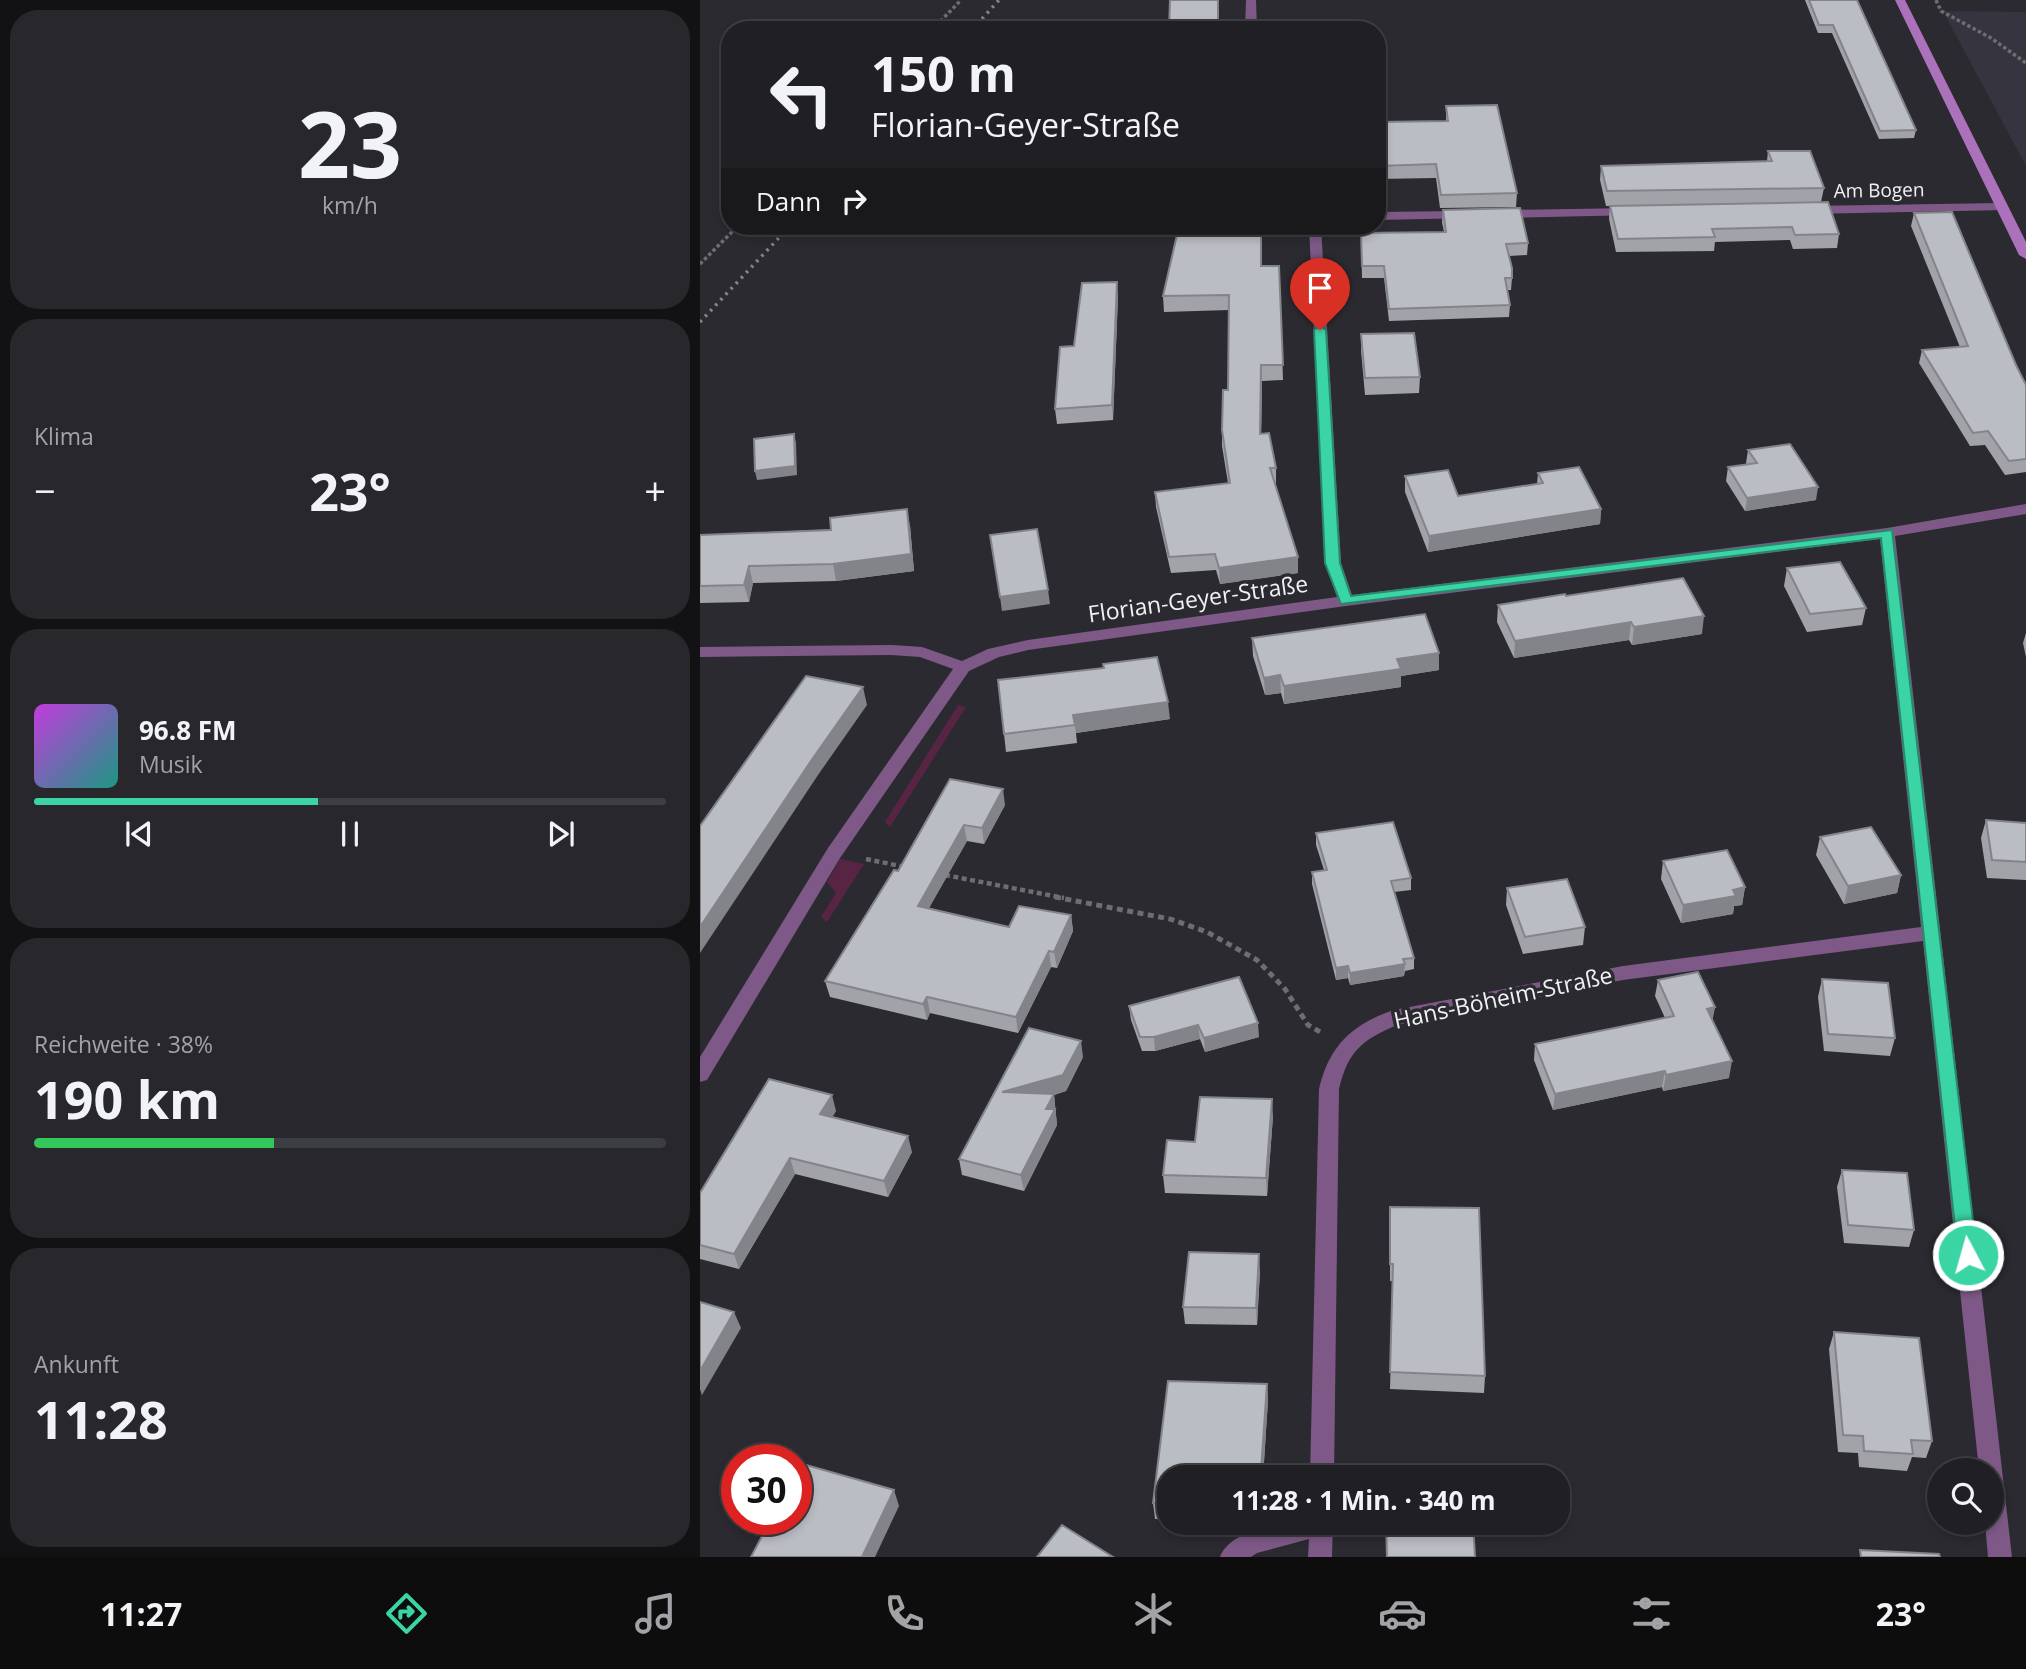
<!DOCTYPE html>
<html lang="de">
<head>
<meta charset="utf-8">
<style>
	:root { --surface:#202024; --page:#28282c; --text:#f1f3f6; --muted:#a2a3a6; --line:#3d3e41; --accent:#3bd4a4 }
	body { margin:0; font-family:"Open Sans",sans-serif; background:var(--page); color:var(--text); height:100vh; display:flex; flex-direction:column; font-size:26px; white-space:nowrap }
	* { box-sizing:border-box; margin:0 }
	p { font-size:23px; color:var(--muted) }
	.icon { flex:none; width:38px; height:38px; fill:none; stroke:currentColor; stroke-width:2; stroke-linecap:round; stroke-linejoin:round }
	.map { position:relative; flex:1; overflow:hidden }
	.panel { display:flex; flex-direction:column; gap:10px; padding:10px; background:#121214; width:700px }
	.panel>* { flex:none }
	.guide { position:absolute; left:21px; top:21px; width:665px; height:214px; border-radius:28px; box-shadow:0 4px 10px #0003,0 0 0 2px var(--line); background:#202024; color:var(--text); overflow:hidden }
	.fabs { position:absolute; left:1227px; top:1458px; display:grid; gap:14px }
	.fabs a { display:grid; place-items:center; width:77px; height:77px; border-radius:50%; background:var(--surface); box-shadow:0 4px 10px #0003,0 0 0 2px var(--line); font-size:35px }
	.speed { position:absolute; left:21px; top:1444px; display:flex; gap:14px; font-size:35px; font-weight:700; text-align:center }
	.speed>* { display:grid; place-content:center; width:91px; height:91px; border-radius:50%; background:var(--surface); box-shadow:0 4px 10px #0003,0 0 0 2px var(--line); line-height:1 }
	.speed .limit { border:10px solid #d22; background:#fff; color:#111 }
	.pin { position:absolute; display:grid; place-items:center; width:60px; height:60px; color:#fff; margin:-72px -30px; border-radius:50% 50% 50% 0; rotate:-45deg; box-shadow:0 0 7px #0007 }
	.pin .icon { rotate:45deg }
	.me { position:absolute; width:77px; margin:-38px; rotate:354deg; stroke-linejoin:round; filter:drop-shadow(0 0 5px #0008) }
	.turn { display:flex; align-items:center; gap:24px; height:147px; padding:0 35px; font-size:32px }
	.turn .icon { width:91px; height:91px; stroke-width:2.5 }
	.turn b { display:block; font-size:49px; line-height:60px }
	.then { display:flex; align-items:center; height:66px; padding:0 35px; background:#0003; gap:14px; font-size:26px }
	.big { font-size:52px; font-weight:700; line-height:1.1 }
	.panel .card { flex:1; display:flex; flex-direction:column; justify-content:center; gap:10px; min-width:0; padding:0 24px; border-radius:28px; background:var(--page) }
	.panel .dial { align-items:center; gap:0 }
	.dial b { font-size:91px; line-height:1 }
	.song { display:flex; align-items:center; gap:21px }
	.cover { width:84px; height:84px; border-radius:10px; background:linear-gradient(135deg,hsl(290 70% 55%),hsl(170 70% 35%)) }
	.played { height:7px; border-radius:4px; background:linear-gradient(90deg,var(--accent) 45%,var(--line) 45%) }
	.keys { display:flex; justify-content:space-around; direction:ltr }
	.heat { display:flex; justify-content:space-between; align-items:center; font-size:38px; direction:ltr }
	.charge { height:10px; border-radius:5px; background:linear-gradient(90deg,#34c759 38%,var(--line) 0) }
	.trip { position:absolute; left:457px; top:1465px; width:413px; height:70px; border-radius:28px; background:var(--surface); box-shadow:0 4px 10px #0003,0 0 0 2px var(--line); font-weight:700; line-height:70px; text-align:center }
	.dock { display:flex; height:112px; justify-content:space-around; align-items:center; background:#0d0d0e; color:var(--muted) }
	.dock .icon { width:49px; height:49px }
	.dock .on { color:var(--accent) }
	.dock b { font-size:32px; color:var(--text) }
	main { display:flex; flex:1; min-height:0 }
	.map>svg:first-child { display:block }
	.built { fill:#36343f }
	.green { fill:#582444 }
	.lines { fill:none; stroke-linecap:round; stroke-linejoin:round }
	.path-far2 { stroke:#6e6d72; stroke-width:3.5; stroke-dasharray:3.5 2.5; stroke-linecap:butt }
	.path-far1 { stroke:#6e6d72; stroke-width:4.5; stroke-dasharray:5 3.5; stroke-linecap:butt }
	.path { stroke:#6e6d72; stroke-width:5; stroke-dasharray:6 4.5; stroke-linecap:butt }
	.street { fill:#7e5987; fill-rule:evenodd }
	.secondary { fill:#ac71bb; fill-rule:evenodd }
	.rail { stroke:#858489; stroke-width:3.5; stroke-dasharray:2.5 5; stroke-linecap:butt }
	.wall { fill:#a1a3a9 }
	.shaded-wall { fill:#838489 }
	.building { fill:#bbbdc4; stroke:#838489; stroke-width:2 }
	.route { fill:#3bd4a4; stroke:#268a6b; stroke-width:2 }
	.labels { text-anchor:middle; stroke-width:7; stroke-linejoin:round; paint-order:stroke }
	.far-street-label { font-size:19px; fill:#f1f1f4; stroke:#2b2a30 }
	.street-label { font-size:23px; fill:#f1f1f4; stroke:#2b2a30 }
</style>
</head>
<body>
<main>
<section class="panel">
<div class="card dial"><b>23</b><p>km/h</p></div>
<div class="card"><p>Klima</p>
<div class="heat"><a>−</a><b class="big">23°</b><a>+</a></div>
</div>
<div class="card">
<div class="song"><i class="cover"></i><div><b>96.8 FM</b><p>Musik</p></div></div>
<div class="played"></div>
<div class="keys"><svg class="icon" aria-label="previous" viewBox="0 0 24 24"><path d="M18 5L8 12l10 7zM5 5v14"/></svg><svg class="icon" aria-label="pause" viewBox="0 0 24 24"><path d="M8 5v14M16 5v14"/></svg><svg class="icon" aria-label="next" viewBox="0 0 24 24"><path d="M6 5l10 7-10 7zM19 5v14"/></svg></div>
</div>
<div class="card"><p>Reichweite · 38%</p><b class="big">190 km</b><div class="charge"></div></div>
<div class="card"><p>Ankunft</p><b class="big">11:28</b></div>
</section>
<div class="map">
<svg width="1326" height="1557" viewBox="0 0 1326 1557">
	<rect width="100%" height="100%" fill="#2b2a30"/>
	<!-- built -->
	<path class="built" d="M1243 11 1326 12V166Z"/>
	<!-- green -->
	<path class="green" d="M258 705 266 707 190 827 185 822Z
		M140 859 164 864 127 922 121 917 136 893 127 882Z"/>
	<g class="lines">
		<!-- path-far2 -->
		<path class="path-far2" d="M1236 0 1241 11 1291 38 1326 63
			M232 30 261 0
			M0 264 38 226"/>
		<!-- path-far1 -->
		<path class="path-far1" d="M166 859 205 867
			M245 875 364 898"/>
		<!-- path -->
		<path class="path" d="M355 897 470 919 507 932 557 960 585 989 608 1025 622 1033"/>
		<!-- street -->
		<path class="street" d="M546 0H556L557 30H545Z
			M1302 203 1308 207 1306 210 1108 214 1102 210 1108 206Z
			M933 208 939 212 938 215 800 218 794 214 800 210Z
			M765 211 771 215 770 218 677 220V212Z
			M609 226H621L641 563 652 595 1187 528 1326 504V514L1195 536 1312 1557H1288L1285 1522H1292V1470H1279L1223 941 923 980 697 1025C662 1040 648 1051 639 1089L634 1477H610L619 1089C629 1046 652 1024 694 1010L923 966 1221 927 1180 539 646 606 328 650 299 657 269 671 140 858 7 1080 0 1082V1057L128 848 253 669 220 657 192 655 0 657V647L192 645 222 647 262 661 288 649 328 640 637 597 625 563Z
			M585 1522H633L632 1557H608L609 1539 557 1553 551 1557H520C530 1533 562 1529 585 1522Z"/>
		<!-- secondary -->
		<path class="secondary" d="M1195 0H1205L1326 242V259L1319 255Z"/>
		<!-- rail -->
		<path class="rail" d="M272 30 299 0
			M0 322 90 226"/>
	</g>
	<!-- wall -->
	<path class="wall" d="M1105 0H1157L1216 130 1214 138 1179 139 1132 33H1118Z
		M746 106 817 193 816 207 740 208 736 178 677 179V122L746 121Z
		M1068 151 1124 188 1121 202 1139 234 1137 248 1093 249 1090 240 1015 242 1014 251 916 252 909 219 910 206H906L900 180 901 166 1067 161Z
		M743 210 828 243 827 255 809 256 812 278 811 290H807L810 305 809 317 689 321 684 278H662L661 233 744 232 742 222Z
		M1214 213 1316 365 1326 385V472L1305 475 1285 445 1270 446 1219 363 1222 350 1260 347 1211 226Z
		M562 266H579L583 380 562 381 561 434 576 468V483L575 484 598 557V573L520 584 516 570 471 573 456 507 455 492 528 483 522 446V430L528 390 529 310 464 312 463 296Z
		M418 297 413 420 357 424 355 409 374 346Z
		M661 334 720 377 719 393 665 395 661 351Z
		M1048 450 1116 500 1045 511 1026 481 1028 467 1047 465 1046 463Z
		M838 473 901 509 900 524 728 552 705 492V476L758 496 837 484Z
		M210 526 214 571 136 581 53 583 49 602 0 603V535Z
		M1087 568 1166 608 1162 625 1107 632 1084 586Z
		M866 596 1002 634 932 645 929 640 814 658 797 622 798 605Z
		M1326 633V657L1323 643Z
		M552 638 739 670 701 676V687L584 704 581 693 565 695 553 656Z
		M298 680 470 719 376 733 377 743 306 752Z
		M250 779 305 805 284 844 267 841 229 908 309 927 371 915 373 931 357 968 351 967 318 1033 230 1013 227 1020 130 997 125 981 198 871Z
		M1286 820 1326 823V880L1287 878 1281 838Z
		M616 833 711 878V890L694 892 714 958V969L705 971 704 976 650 985 648 978 636 980 612 884V872L624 870 616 845Z
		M1120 837 1201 875 1197 893 1144 904 1116 855Z
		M963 861 1045 887 1042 905 1034 906 1033 914 981 923 961 879Z
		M807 888 885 927 883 945 823 954 806 905Z
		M1122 979 1195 1038 1190 1056 1124 1051 1118 997Z
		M958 980 1015 1007 1012 1019 1029 1078 963 1091 962 1087 853 1110 834 1060 835 1044 965 1018 955 996Z
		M429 1006 559 1037 505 1052 500 1039 455 1051H442L431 1020Z
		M383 1057 366 1091 354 1095 357 1125 324 1191 262 1175 259 1159Z
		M136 1111 132 1117 212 1152 188 1197 95 1174 39 1269 0 1259V1193Z
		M573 1116 567 1196 465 1193 463 1175 495 1142Z
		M1142 1170 1214 1230 1209 1247 1144 1243 1137 1187Z
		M690 1207 785 1376 784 1393 690 1389 693 1281H690Z
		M560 1271 557 1325 485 1324 483 1307Z
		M1134 1332 1232 1441 1226 1458 1212 1457 1207 1471 1159 1467 1158 1453 1138 1452 1129 1349Z
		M468 1381 567 1384 568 1400 563 1477H469V1520L455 1519 453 1503Z"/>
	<!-- shaded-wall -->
	<path class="shaded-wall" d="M417 282 418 297 413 420 412 405Z
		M561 365 562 381 561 449 560 434Z
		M94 434 96 443 97 475 57 480 55 471Z
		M1118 487 1116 500 1045 511 1047 498Z
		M207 509 210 526 214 571 136 581 133 564Z
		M901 509 900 524 728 552 729 536Z
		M598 557V573L520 584 519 568Z
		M49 566 53 583 49 602 44 585Z
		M348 590 350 604 302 611 300 597Z
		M1004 616 1002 634 932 645 934 627Z
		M931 622 929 640 814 658 815 641Z
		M739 653V670L701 676V687L584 704V686L697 659Z
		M580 675 581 693 565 695 564 678Z
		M163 687 167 705 118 775 0 953V927L113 758Z
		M468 702 470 719 376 733 373 715Z
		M303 789 305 805 284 844 282 828Z
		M264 825 267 841 221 922 218 906Z
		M1201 875 1197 893 1144 904 1148 886Z
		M1045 887 1042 905 1034 906 1033 914 981 923 983 905 1033 890Z
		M371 915 373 931 357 968 354 952Z
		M349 951 351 967 318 1033 316 1017Z
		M705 964 704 976 650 985V973Z
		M648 966V978L636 980V968Z
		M227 997 230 1013 227 1020 223 1004Z
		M1015 1007 1012 1023 1007 1009Z
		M558 1023 559 1037 505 1052 504 1038Z
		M498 1025 500 1039 455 1051 454 1037Z
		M381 1041 383 1057 366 1091 354 1095 357 1125 324 1191 302 1092Z
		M1032 1061 1029 1078 963 1091 966 1075Z
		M965 1071 962 1087 853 1110 855 1094Z
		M132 1095 136 1111 124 1130 120 1114Z
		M572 1099 573 1116 567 1196 566 1178Z
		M208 1136 212 1152 188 1197 184 1181Z
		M90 1158 95 1174 39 1269 34 1254Z
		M559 1254 560 1271 557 1325 556 1308Z
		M34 1312 41 1328 2 1395 0 1389V1371Z
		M567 1384 568 1400 563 1477H553Z
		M194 1490 199 1506 175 1557H162Z"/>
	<!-- building -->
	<path class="building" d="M470 0H518V24H523L522 30H469Z
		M1109 0H1157L1216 130 1180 131 1133 25H1119Z
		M797 105 817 193 741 195 736 164 677 166V122L748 121 746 106Z
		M1068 151H1110L1124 188 907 191 901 166 1072 161Z
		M1128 202 1139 234 1095 235 1092 227 1012 229 1015 237 918 239 910 206Z
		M820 208 828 243 806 244 812 268V278H805L810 305 689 309 684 266H662L661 233 746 232 743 210Z
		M1252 212 1316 365 1326 385V459L1309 461 1288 431 1273 433 1222 350 1268 346 1214 213Z
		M479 226H561V266H579L583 365H561L560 434 569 433 576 468H570L598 557 519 568 515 554 469 557 455 492 530 483 522 430 523 390H528L529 295 463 296Z
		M417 282 412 405 355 409 360 347 374 346 382 283Z
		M714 333 720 377 665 378 661 334Z
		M94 434 95 466 55 471 54 439Z
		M1090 444 1118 487 1047 498 1028 467 1057 463 1048 450Z
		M879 467 901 509 729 536 705 476 748 470 758 496 843 483 838 473Z
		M207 509 211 554 133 564 49 566 44 585 0 586V535L131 530 130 518Z
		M337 529 348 590 300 597 290 535Z
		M1140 562 1166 608 1110 614 1087 568Z
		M983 578 1004 616 934 627 931 622 815 641 798 605 865 594 866 596Z
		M725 614 739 653 697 659 701 669 584 686 580 675 564 678 552 638Z
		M457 657 468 702 373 715 375 725 304 734 298 680 404 668 403 664Z
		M106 676 163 687 113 758 0 927V826Z
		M250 779 303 789 282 828 264 825 218 906 309 927 319 906 371 915 354 952 349 951 316 1017 227 997 223 1004 125 981 194 870 198 871Z
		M1286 820 1326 823V862L1292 860Z
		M693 822 711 878 691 881 714 958 703 959 705 964 650 973 648 966 636 968 612 872 627 870 616 833Z
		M1171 827 1201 875 1148 886 1120 837Z
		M1027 850 1045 887 1033 890 1036 896 983 905 963 861Z
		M867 879 885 927 825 937 807 888Z
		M998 972 1015 1007 1007 1009 1032 1061 966 1075 965 1071 855 1094 835 1044 974 1016 958 980Z
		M539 977 558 1023 504 1038 498 1025 454 1037H440L429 1006Z
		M1122 979 1188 983 1195 1038 1128 1034Z
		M329 1028 381 1041 363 1075 302 1092 354 1094 346 1109H355L321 1175 259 1159Z
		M69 1079 132 1095 120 1114 208 1136 184 1181 90 1158 34 1254 0 1245V1193Z
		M500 1097 572 1099 566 1178 463 1175 467 1140 495 1142Z
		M1142 1170 1207 1173 1214 1230 1148 1225Z
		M690 1207 779 1208 785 1376 690 1372 693 1264H690Z
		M489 1252 559 1254 556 1308 483 1307Z
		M0 1302 34 1312 0 1371Z
		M1134 1332 1219 1338 1232 1441 1211 1440 1213 1454 1164 1451 1163 1436 1143 1435Z
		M468 1381 567 1384 561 1470 553 1477H469V1504L453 1503Z
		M99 1463 194 1490 162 1557H51L71 1519H96V1469Z
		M686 1522H773L775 1557H687Z
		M362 1525 413 1557H337Z
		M1160 1550 1239 1554 1240 1557H1161Z"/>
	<!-- route -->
	<path class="route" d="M620 326 626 330 640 563 651 596 1192 530 1277 1255 1275 1261 1268 1263 1261 1261 1258 1255 1181 538 641 604 625 563 614 330Z"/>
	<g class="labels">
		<!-- far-street labels -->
		<g class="far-street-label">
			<text transform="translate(1179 190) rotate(-1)" y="7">Am Bogen</text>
		</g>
		<!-- street labels -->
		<g class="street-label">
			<text transform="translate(498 599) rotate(-8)" y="8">Florian-Geyer-Straße</text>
			<text transform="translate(803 998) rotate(-12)" y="8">Hans-Böheim-Straße</text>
		</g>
	</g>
</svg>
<div class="fabs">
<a><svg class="icon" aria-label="search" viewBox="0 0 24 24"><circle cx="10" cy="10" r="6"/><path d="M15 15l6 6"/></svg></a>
</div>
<div class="speed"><div class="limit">30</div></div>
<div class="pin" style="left:620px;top:330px;background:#d93025"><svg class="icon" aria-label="arrive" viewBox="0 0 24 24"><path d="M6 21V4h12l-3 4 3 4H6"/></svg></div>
<svg class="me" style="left:1268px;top:1255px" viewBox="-20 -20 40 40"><circle r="17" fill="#3bd4a4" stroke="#fff" stroke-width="3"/><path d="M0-11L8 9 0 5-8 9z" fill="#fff"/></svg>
<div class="trip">11:28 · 1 Min. · 340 m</div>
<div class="guide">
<div class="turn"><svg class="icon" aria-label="left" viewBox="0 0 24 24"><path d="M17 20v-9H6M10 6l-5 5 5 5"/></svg><div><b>150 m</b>Florian-Geyer-Straße</div></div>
<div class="then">Dann<svg class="icon" aria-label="right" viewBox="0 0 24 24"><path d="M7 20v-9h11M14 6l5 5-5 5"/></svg></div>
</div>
</div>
</main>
<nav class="dock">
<b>11:27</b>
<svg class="icon on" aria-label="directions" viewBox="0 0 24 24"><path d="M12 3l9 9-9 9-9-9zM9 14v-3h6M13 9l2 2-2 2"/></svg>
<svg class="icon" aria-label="music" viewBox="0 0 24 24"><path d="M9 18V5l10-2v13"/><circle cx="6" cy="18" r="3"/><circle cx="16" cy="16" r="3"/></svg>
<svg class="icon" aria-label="phone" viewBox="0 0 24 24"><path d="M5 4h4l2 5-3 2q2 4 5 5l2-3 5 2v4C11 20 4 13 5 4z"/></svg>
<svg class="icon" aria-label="climate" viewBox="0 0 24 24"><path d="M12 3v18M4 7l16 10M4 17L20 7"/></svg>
<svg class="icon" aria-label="car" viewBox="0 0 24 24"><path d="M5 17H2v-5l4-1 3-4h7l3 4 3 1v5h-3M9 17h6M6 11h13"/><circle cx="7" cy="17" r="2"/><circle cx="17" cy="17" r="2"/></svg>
<svg class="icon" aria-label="filters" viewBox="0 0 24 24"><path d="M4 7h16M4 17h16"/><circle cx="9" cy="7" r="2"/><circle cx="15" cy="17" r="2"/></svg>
<b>23°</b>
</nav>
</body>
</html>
